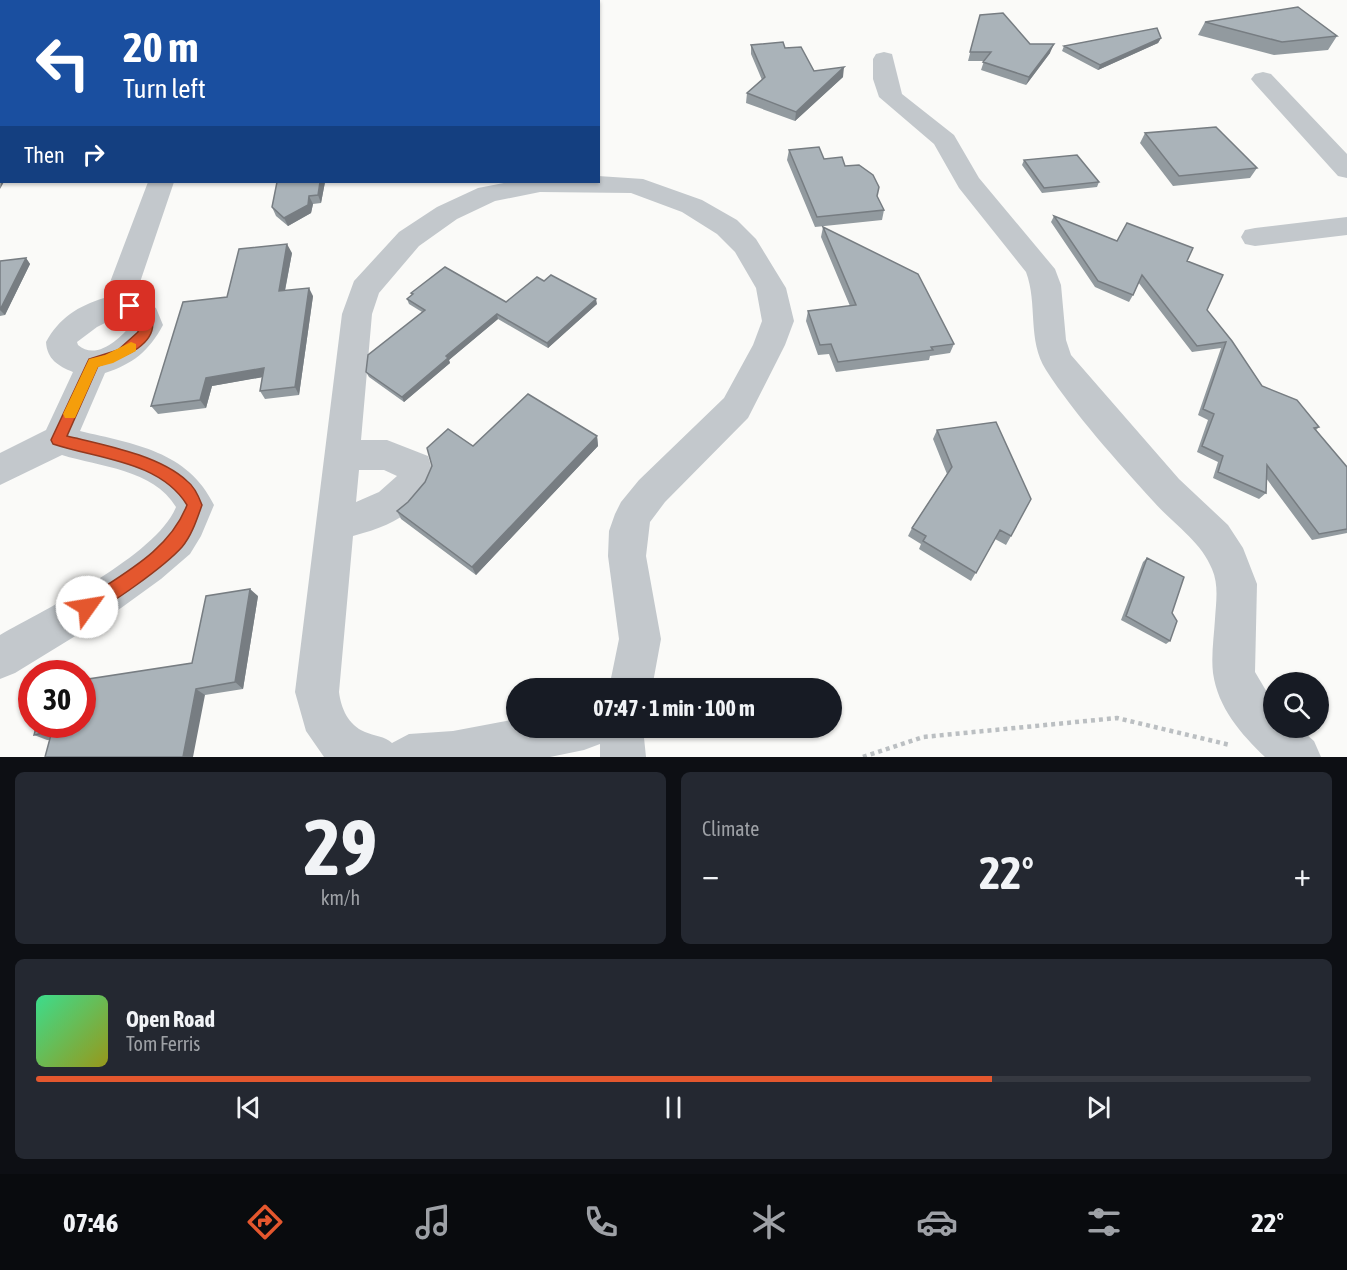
<!DOCTYPE html>
<html lang="en">
<head>
<meta charset="utf-8">
<style>
	:root { --surface:#171b24; --page:#242831; --text:#f1f3f6; --muted:#9ea1a6; --line:#363941; --accent:#e4572e }
	body { margin:0; font-family:"Asap Condensed",sans-serif; background:var(--page); color:var(--text); height:100vh; display:flex; flex-direction:column; font-size:22px; white-space:nowrap }
	* { box-sizing:border-box; margin:0 }
	p { font-size:20px; color:var(--muted) }
	.icon { flex:none; width:33px; height:33px; fill:none; stroke:currentColor; stroke-width:2; stroke-linecap:round; stroke-linejoin:round }
	.map { position:relative; height:757px; overflow:hidden }
	.side { display:flex; flex-direction:column; gap:15px; padding:15px; background:#0d0f14; flex:1 }
	.side>* { flex:none }
	.hud { position:absolute; left:0px; top:0px; width:600px; height:183px; box-shadow:0 2px 4px #0004; background:#1a4fa0; color:#fff; overflow:hidden }
	.buttons { position:absolute; left:1263px; top:672px; display:grid; gap:12px }
	.buttons a { display:grid; place-items:center; width:66px; height:66px; border-radius:50%; background:var(--surface); box-shadow:0 2px 4px #0004; font-size:30px }
	.speed { position:absolute; left:18px; top:660px; display:flex; gap:12px; font-size:30px; font-weight:700; text-align:center }
	.speed>* { display:grid; place-content:center; width:78px; height:78px; border-radius:50%; background:var(--surface); box-shadow:0 2px 4px #0004; line-height:1 }
	.speed .limit { border:9px solid #d22; background:#fff; color:#111 }
	.pin { position:absolute; display:grid; place-items:center; width:51px; height:51px; color:#fff; margin:-26px; border-radius:12px; box-shadow:0 3px 9px #0006 }
	.me { position:absolute; width:66px; margin:-33px; rotate:58deg; stroke-linejoin:round; filter:drop-shadow(0 0 4px #0008) }
	.turn { display:flex; align-items:center; gap:21px; height:126px; padding:0 24px; font-size:27px }
	.turn .icon { width:78px; height:78px; stroke-width:2.5 }
	.turn b { display:block; font-size:42px; line-height:51px }
	.then { display:flex; align-items:center; height:57px; padding:0 24px; background:#0003; gap:12px; font-size:22px }
	.big { font-size:45px; font-weight:700; line-height:1.1 }
	.side .widget { flex:1; display:flex; flex-direction:column; justify-content:center; gap:9px; min-width:0; padding:0 21px; border-radius:9px; background:var(--page) }
	.side .dial { align-items:center; gap:0 }
	.dial b { font-size:78px; line-height:1 }
	.song { display:flex; align-items:center; gap:18px }
	.cover { width:72px; height:72px; border-radius:9px; background:linear-gradient(135deg,hsl(150 70% 55%),hsl(60 70% 35%)) }
	.played { height:6px; border-radius:3px; background:linear-gradient(90deg,var(--accent) 75%,var(--line) 75%) }
	.keys { display:flex; justify-content:space-around; direction:ltr }
	.heat { display:flex; justify-content:space-between; align-items:center; font-size:33px; direction:ltr }
	.side .tiles { flex:1; display:grid; gap:15px; grid-template-columns:1fr 1fr }
	.widget:last-child { grid-column:span 2 }
	.trip { position:absolute; left:506px; top:678px; width:336px; height:60px; border-radius:30px; background:var(--surface); box-shadow:0 2px 4px #0004; font-weight:700; line-height:60px; text-align:center }
	.tabs { display:flex; height:96px; justify-content:space-around; align-items:center; background:#090b0e; color:var(--muted) }
	.tabs .icon { width:42px; height:42px }
	.tabs .active { color:var(--accent) }
	.tabs b { font-size:27px; color:var(--text) }
	.map>svg:first-child { display:block }
	.lines { fill:none; stroke-linecap:round; stroke-linejoin:round }
	.path { stroke:#bbbfc2; stroke-width:4.5; stroke-dasharray:4 4; stroke-linecap:butt }
	.minor { fill:#c3c8cc; fill-rule:evenodd }
	.wall { fill:#929a9f }
	.shaded-wall { fill:#777d82 }
	.building { fill:#aab3b9; stroke:#777d82; stroke-width:1.5 }
	.route { fill:#e4572e; stroke:#94391e; stroke-width:1.5 }
	.slow { fill:#f59e0b }
</style>
</head>
<body>
<div class="map">
<svg width="1347" height="757" viewBox="0 0 1347 757">
	<rect width="100%" height="100%" fill="#fafaf8"/>
	<g class="lines">
		<!-- path -->
		<path class="path" d="M863 757 923 737 1117 718 1230 745"/>
		<!-- minor -->
		<path class="minor" d="M884 52 892 54 902 94 954 135 979 178 1055 269 1061 285 1066 340 1071 355 1179 479 1228 525 1243 548 1257 584 1255 672 1274 704V728H1299L1314 741 1321 757H1265C1241 734 1218 708 1213 673 1211 656 1214 636 1215 619 1216 602 1219 585 1212 569 1201 541 1172 523 1153 501 1117 461 1075 415 1046 370 1027 340 1038 304 1026 272L959 188 934 144 879 97 873 79V59L876 54Z
			M1263 72 1271 74 1347 154V178L1338 176 1255 84 1251 79 1255 74Z
			M598 176 643 179 702 200 737 220 756 239 786 288 794 321 785 345 748 418 665 502 650 522 646 556 661 639 652 688H609L619 639 608 556 609 531 615 514 621 502 639 480 724 398 753 345 762 321 756 288 735 252 717 234 682 212 631 193 540 192 495 201 457 219 419 246 379 293 372 314 361 440H387L428 456 434 476C415 515 393 525 353 536L339 692C341 708 348 725 365 732 374 736 385 736 392 743L409 734 453 731 516 719V728H643L646 757H600V744L584 750 550 757H324L306 731 295 692 342 314 354 281 399 232 437 207 478 188 509 182H598ZM359 470H384L397 476 379 492 356 502Z
			M148 182H174L135 297 156 308 163 325C149 351 133 364 105 373L80 431C134 444 188 451 214 505L201 536 190 554 161 579 121 608 15 673 0 679V635C46 609 157 555 176 507 153 469 100 467 62 455L0 485V453L46 430 73 372C58 366 47 359 46 342 59 318 78 306 104 298ZM117 317H124L131 325C120 339 96 361 78 345L77 342 97 327Z
			M1347 217V235L1255 246 1245 244 1241 237 1245 230 1255 228Z"/>
	</g>
	<!-- wall -->
	<path class="wall" d="M980 15 1030 44 1050 53 1026 85 981 70 984 61H968Z
		M1205 22 1337 36 1328 50 1274 55 1198 35Z
		M1161 38 1158 43 1098 70 1062 51 1064 46Z
		M751 45 785 48 814 71 843 77 795 121 746 103 747 93 762 80 751 54Z
		M1145 133 1257 168 1250 178 1173 186 1140 143Z
		M789 150 824 159 845 166 877 196 884 210 882 220 815 227 787 160Z
		M1024 160 1099 182 1097 187 1042 193 1022 165Z
		M277 182H325L321 203 313 204 311 213 288 226 276 216 272 207Z
		M1054 216 1117 241 1187 261 1207 310 1262 386 1319 427 1316 430 1347 467V533L1312 540 1266 478V493L1259 499 1213 478 1218 462 1197 452 1208 420 1198 415 1221 348 1192 352 1138 282 1133 295 1129 302 1095 287 1051 222Z
		M823 227 954 344 950 353 930 356 929 360 836 372 829 354 818 355 806 321 808 311 850 306 821 237Z
		M292 253 285 291 313 296 299 395 265 399 260 391 262 377 212 386 206 408 158 414 151 406 227 297Z
		M26 258 30 264 5 315 0 316V261Z
		M544 281 597 304 548 348 498 319 449 360 450 363 404 402 369 377 366 372 422 312 409 304 407 299 412 295 411 293 506 302Z
		M937 430 1011 536 1006 545 995 539 971 581 919 549 921 544 908 536 912 528 947 474 933 439Z
		M597 436 598 446 476 575 401 519 397 511 408 502 473 446Z
		M1147 558 1172 613 1170 641 1166 644 1121 620 1143 562Z
		M258 596 243 689 205 695 50 740H47L34 735 192 663Z"/>
	<!-- shaded-wall -->
	<path class="shaded-wall" d="M1161 38 1158 43 1098 70 1100 65Z
		M1054 44 1050 53 1026 85 1029 77Z
		M844 67 843 77 795 121 796 112Z
		M1 174 2 182H4L0 189Z
		M320 182H325L321 203 318 195Z
		M309 196 313 204 311 213 288 226 284 218Z
		M287 244 292 253 283 300 279 291Z
		M26 258 30 264 5 315 0 310Z
		M309 288 313 296 299 395 295 387Z
		M596 299 597 304 548 348 547 343Z
		M497 314 498 319 449 360 450 363 404 402 402 397 446 356Z
		M264 368 269 376 212 386 206 408 200 400 206 378Z
		M597 436 598 446 476 575 472 567Z
		M250 589 258 596 243 689 235 682Z
		M196 689 205 695 193 757H183Z"/>
	<!-- building -->
	<path class="building" d="M1298 7 1337 36 1282 42 1205 22Z
		M1003 13 1030 44H1054L1029 77 983 62 991 52H970L980 15Z
		M1157 28 1161 38 1100 65 1064 46Z
		M783 42 785 48 801 47 814 71 844 67 796 112 747 93 765 77 751 45Z
		M1216 127 1257 168 1179 176 1145 133Z
		M819 147 824 159 842 157 845 166 859 165 873 175 879 187 877 196 884 210 817 217 789 150Z
		M1077 155 1099 182 1044 188 1024 160Z
		M277 182H320L318 195 309 196 308 205 284 218 272 207Z
		M1054 216 1117 241 1127 223 1193 248 1187 261 1223 275 1207 310 1232 341 1262 386 1297 400 1319 427 1314 428 1347 467V529L1319 534 1267 465 1266 493 1218 472 1223 456 1202 446 1214 414 1203 409 1226 342 1197 346 1142 275 1133 295 1098 281Z
		M823 227 918 274 954 344 931 347 933 350 838 362 831 344 820 345 808 311 856 305Z
		M287 244 279 291 309 288 295 387 260 391 264 368 206 378 200 400 151 406 183 302 227 297 239 249Z
		M26 258 0 310V261Z
		M445 267 506 302 537 277 544 281 551 275 596 299 547 343 497 314 446 356 448 358 402 397 366 372 368 355 425 310 407 299 413 294 411 293Z
		M528 394 597 436 472 567 397 511 408 502 425 482 432 466 427 448 448 429 473 446Z
		M996 422 1031 499 1011 536 1000 530 976 573 923 541 926 536 912 528 952 467 937 430Z
		M1147 558 1184 577 1172 613 1177 621 1170 641 1126 616Z
		M250 589 235 682 196 689 183 757H45L52 731 34 735 37 724H82V680L192 663 206 596Z"/>
	<!-- route -->
	<path class="route" d="M130 301 150 313C164 344 120 359 98 366L67 436C104 445 159 455 187 481 194 486 199 497 202 505 197 519 192 535 182 547 166 565 109 607 87 615L81 613 78 607 81 602C120 575 169 552 187 505 160 461 98 459 53 444L51 440 89 359 118 350 138 332 139 319 124 306Z"/>
	<!-- slow -->
	<path class="slow" d="M131 342 136 344V351L113 363 98 367 75 418H65L63 414 89 359 105 355Z"/>
</svg>
<div class="buttons">
<a><svg class="icon" aria-label="search" viewBox="0 0 24 24"><circle cx="10" cy="10" r="6"/><path d="M15 15l6 6"/></svg></a>
</div>
<div class="speed"><div class="limit">30</div></div>
<div class="pin" style="left:130px;top:306px;background:#d93025"><svg class="icon" aria-label="arrive" viewBox="0 0 24 24"><path d="M6 21V4h12l-3 4 3 4H6"/></svg></div>
<svg class="me" style="left:87px;top:607px" viewBox="-20 -20 40 40"><circle r="19" fill="#fff"/><path d="M0-13L10 11 0 6-10 11z" fill="#e4572e"/></svg>
<div class="trip">07:47 · 1 min · 100 m</div>
<div class="hud">
<div class="turn"><svg class="icon" aria-label="left" viewBox="0 0 24 24"><path d="M17 20v-9H6M10 6l-5 5 5 5"/></svg><div><b>20 m</b>Turn left</div></div>
<div class="then">Then<svg class="icon" aria-label="right" viewBox="0 0 24 24"><path d="M7 20v-9h11M14 6l5 5-5 5"/></svg></div>
</div>
</div>
<section class="side">
<div class="tiles">
<div class="widget dial"><b>29</b><p>km/h</p></div>
<div class="widget"><p>Climate</p>
<div class="heat"><a>−</a><b class="big">22°</b><a>+</a></div>
</div>
<div class="widget">
<div class="song"><i class="cover"></i><div><b>Open Road</b><p>Tom Ferris</p></div></div>
<div class="played"></div>
<div class="keys"><svg class="icon" aria-label="previous" viewBox="0 0 24 24"><path d="M18 5L8 12l10 7zM5 5v14"/></svg><svg class="icon" aria-label="pause" viewBox="0 0 24 24"><path d="M8 5v14M16 5v14"/></svg><svg class="icon" aria-label="next" viewBox="0 0 24 24"><path d="M6 5l10 7-10 7zM19 5v14"/></svg></div>
</div>
</div>
</section>
<nav class="tabs">
<b>07:46</b>
<svg class="icon active" aria-label="directions" viewBox="0 0 24 24"><path d="M12 3l9 9-9 9-9-9zM9 14v-3h6M13 9l2 2-2 2"/></svg>
<svg class="icon" aria-label="music" viewBox="0 0 24 24"><path d="M9 18V5l10-2v13"/><circle cx="6" cy="18" r="3"/><circle cx="16" cy="16" r="3"/></svg>
<svg class="icon" aria-label="phone" viewBox="0 0 24 24"><path d="M5 4h4l2 5-3 2q2 4 5 5l2-3 5 2v4C11 20 4 13 5 4z"/></svg>
<svg class="icon" aria-label="climate" viewBox="0 0 24 24"><path d="M12 3v18M4 7l16 10M4 17L20 7"/></svg>
<svg class="icon" aria-label="car" viewBox="0 0 24 24"><path d="M5 17H2v-5l4-1 3-4h7l3 4 3 1v5h-3M9 17h6M6 11h13"/><circle cx="7" cy="17" r="2"/><circle cx="17" cy="17" r="2"/></svg>
<svg class="icon" aria-label="filters" viewBox="0 0 24 24"><path d="M4 7h16M4 17h16"/><circle cx="9" cy="7" r="2"/><circle cx="15" cy="17" r="2"/></svg>
<b>22°</b>
</nav>
</body>
</html>
